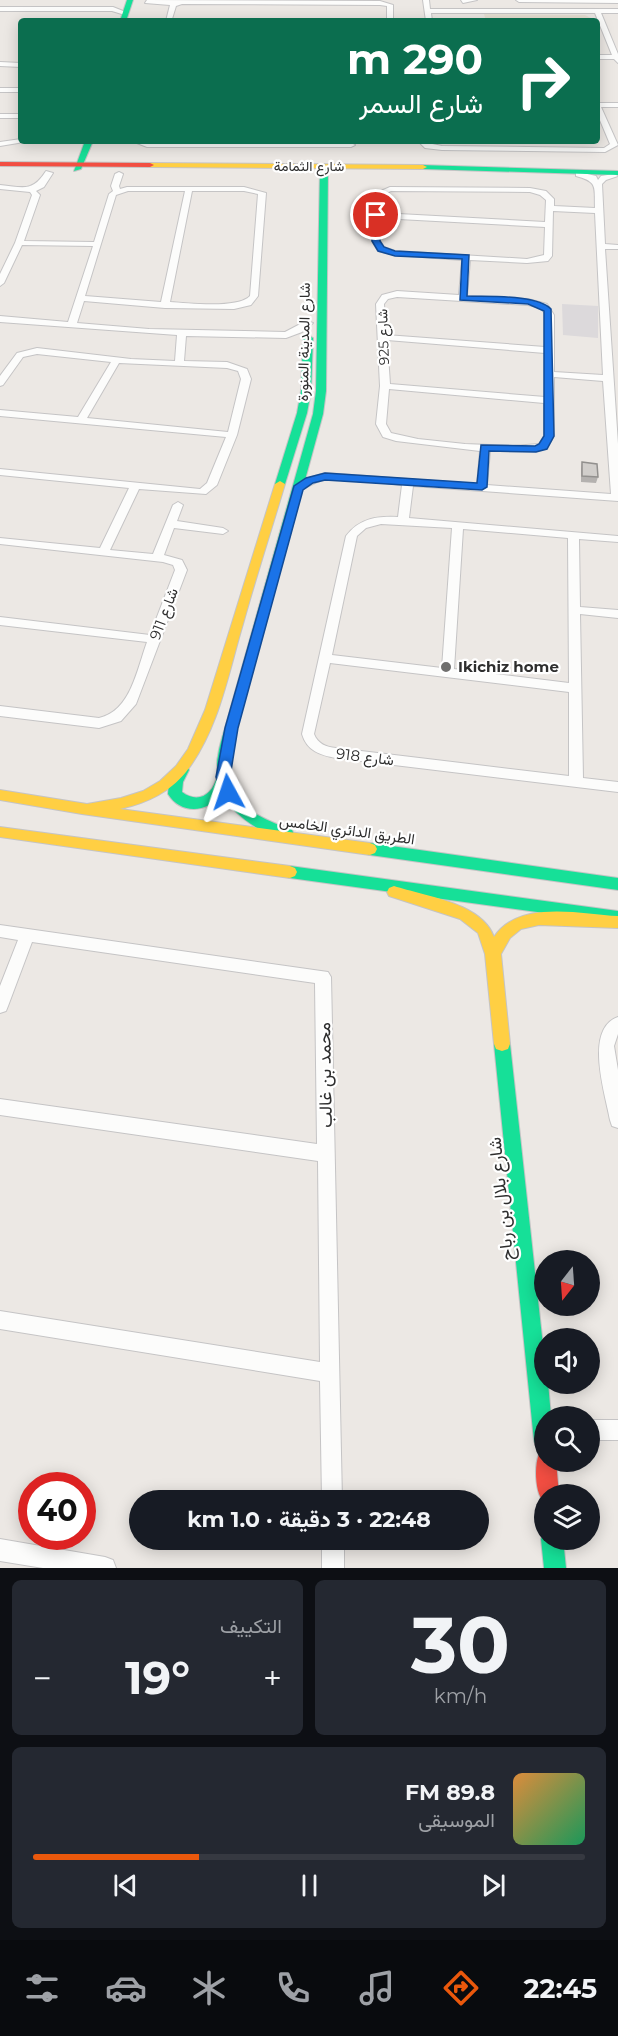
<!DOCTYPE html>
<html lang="ar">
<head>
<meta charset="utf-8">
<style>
	:root { --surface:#171b24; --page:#242831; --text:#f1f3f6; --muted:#9ea1a6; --line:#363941; --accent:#ea580c }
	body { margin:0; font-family:Montserrat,Vazirmatn,sans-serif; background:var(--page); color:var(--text); direction:rtl; height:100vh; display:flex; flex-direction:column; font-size:22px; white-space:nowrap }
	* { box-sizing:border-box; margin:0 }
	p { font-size:20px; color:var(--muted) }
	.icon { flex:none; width:33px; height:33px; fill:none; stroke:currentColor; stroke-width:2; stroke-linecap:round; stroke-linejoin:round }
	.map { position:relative; height:1568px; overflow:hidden; direction:ltr }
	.panel { display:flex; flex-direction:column; gap:12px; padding:12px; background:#0d0f14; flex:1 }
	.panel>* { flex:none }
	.banner { position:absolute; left:18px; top:18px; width:582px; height:126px; border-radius:6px; box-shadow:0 3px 15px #0003; direction:rtl; background:#0b6e4f; color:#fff; overflow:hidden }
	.needle { width:39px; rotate:197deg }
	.buttons { position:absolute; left:534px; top:1250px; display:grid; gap:12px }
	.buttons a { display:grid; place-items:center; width:66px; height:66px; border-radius:50%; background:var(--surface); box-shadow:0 3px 15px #0003; font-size:30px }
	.speed { position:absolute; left:18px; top:1472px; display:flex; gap:12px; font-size:30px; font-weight:700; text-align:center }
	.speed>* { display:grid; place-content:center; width:78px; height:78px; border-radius:50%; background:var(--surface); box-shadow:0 3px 15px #0003; line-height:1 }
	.speed .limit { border:9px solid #d22; background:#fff; color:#111 }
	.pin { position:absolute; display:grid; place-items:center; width:51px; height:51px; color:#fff; margin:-26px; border:3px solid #fff; border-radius:50%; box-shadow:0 2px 6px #0007 }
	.me { position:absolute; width:66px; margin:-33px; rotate:355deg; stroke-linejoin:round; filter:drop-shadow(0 0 4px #0008) }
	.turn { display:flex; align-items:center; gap:21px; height:126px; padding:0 18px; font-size:27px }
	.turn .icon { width:78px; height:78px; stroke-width:2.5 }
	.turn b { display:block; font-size:42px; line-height:51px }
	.big { font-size:45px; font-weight:700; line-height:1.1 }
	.panel .card { flex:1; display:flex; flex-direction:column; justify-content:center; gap:9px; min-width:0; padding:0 21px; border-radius:9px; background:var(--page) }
	.panel .dial { align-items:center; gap:0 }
	.dial b { font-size:78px; line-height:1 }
	.song { display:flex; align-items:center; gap:18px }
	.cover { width:72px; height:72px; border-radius:9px; background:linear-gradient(135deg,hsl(30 70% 55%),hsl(150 70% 35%)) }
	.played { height:6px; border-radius:3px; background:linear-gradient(90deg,var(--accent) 30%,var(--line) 30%) }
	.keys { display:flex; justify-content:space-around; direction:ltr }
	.heat { display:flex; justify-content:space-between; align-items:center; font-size:33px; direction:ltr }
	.panel .tiles { flex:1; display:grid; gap:12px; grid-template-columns:1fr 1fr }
	.card:last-child { grid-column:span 2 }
	.trip { position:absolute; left:129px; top:1490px; width:360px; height:60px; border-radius:30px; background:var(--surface); box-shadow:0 3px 15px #0003; font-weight:700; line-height:60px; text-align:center; direction:rtl }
	.tabs { display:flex; height:96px; justify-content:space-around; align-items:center; background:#090b0e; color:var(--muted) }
	.tabs .icon { width:42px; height:42px }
	.tabs .selected { color:var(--accent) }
	.tabs b { font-size:27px; color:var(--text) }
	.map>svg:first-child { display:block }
	.industrial { fill:#dcd9db }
	.education { fill:#e6e0d3 }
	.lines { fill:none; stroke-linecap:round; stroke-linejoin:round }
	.street-casing { stroke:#c5c4c5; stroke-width:2 }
	.fast-casing { stroke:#c5c4c5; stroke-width:2 }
	.slow-casing { stroke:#c5c4c5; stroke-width:2 }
	.jam-casing { stroke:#c5c4c5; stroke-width:2 }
	.street { fill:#fcfcfb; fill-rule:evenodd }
	.fast { fill:#16e098; fill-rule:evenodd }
	.slow { fill:#ffcf43; fill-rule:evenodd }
	.jam { fill:#f24e42; fill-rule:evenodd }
	.wall { fill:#b4b1af }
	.building { fill:#d1cecb; stroke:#92908e; stroke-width:1.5 }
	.route { fill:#1a73e8; stroke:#114b97; stroke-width:1.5 }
	.poi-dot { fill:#706f6e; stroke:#fff; stroke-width:2 }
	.labels { text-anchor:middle; stroke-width:4.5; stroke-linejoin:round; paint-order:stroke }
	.far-street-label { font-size:14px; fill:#2e2e2e; stroke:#fff }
	.street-label { font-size:15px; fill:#2e2e2e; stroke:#fff }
	.poi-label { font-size:15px; font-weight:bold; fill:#2e2e2e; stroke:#fff; text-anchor:start }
	.near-street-label { font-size:18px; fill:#2e2e2e; stroke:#fff }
</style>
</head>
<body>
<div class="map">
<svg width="618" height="1568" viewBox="0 0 618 1568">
	<rect width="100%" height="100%" fill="#ece8e4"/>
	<!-- industrial -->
	<path class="industrial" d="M562 304 598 306V338L563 335Z"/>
	<!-- education -->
	<path class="education" d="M484 14 585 15 595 20 486 21Z"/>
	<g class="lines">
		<!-- street casing -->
		<g class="street-casing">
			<path id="street" d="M147 0 380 1 393 5V21H387V6L380 5 182 4 176 6 172 19 216 21H166L170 5 145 3Z
				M423 0H429L430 9H618V13H601L618 54V63L614 59H597V55H612L595 13H431L432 21H426Z
				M461 0H477L463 3Z
				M516 0H618V3L519 2Z
				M0 7H113L128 13 125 15 112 11H0Z
				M0 62 21 63V67L0 66Z
				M0 88H21V92H0Z
				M597 103H618V107H601L618 145 605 152 442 150 425 148 418 141 442 146 604 148 610 144 597 113Z
				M0 114H21V118H0Z
				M21 139 30 141 0 146V142Z
				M132 141 148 143H351L355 145 351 147H147Z
				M46 171 53 173 44 187 36 191 40 195 24 241 94 242 109 194 113 191 111 186 115 174 119 172 123 174 119 186 120 189 127 187H244L266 193 258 296 251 305 234 309 165 308 84 301 77 323 149 329 285 332 306 321 313 323 302 332 286 338 186 336 184 361 227 362 247 369 251 379 237 435 217 485 206 494 139 489 110 550 153 554 173 505 178 502 183 505 177 521 223 528 228 531 223 534 174 528 164 555 182 560 187 570 136 704 121 721 99 728 0 716V706L99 718C131 711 137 669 147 642L0 625V617L150 635 175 570 173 565 163 562 0 544V538L100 548 129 488 0 475V469L200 489 207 483 226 437 0 416V410L78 417 111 362 37 354 23 357 3 385 0 386V376L17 353 37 348 131 359 175 361 177 335 0 322V316L68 322 93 246 22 245 4 283 0 286V274L15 243 32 195 30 192 0 189V185C23 187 32 193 46 171ZM128 191H185L161 302 85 296 116 195ZM192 191H244L258 194 250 296C238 309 188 303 170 302ZM119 363 227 368 238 371 241 379 228 432 87 418Z
				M579 172 596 176 598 180 601 176 614 174 618 176 606 180 602 184 605 244 618 245V249H605L618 444V501L413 486 409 518 618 536V542L579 539 580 607 618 610V618L580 614 583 778 618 782V792L336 758C320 755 307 751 302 734L346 536C360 518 377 516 398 517L402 485C383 483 342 477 325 480 315 481 307 488 298 491L293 488 305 479 325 473 477 484 480 451 396 441 383 437 376 424 380 386 376 304 382 295 397 291 459 295 462 260 395 255 378 251 372 241V195L390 187 530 188 546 191 554 199V206L595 208C594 188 599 182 576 176V172ZM391 191 530 192 540 195 546 200 545 222 380 213V196ZM553 211 595 213 603 375 554 372V315L547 304 528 299 467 296 470 260 527 263 548 261 552 256ZM380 218 545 227 544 255 527 259 395 251 384 247 380 241ZM397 297 528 305 541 308 546 315 545 347 386 335 384 304 388 299ZM387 340 545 353V397L390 384ZM554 377 603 381 611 494 487 485 490 451H531L548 446 554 436ZM389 389 544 403V436L539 444 513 446 465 444 418 439 391 433 386 424ZM381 524 452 528 442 668 332 655 357 536 366 528ZM463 529 568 538 569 683 454 669ZM330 663 569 692V776L336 748C326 747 318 744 314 734Z
				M0 925 328 972 331 977 342 1500H322L320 1381 0 1329V1311L320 1362 318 1161 0 1115V1099L317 1144 315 983 32 942 8 1006 6 1011 0 1013V986L18 940 0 937Z
				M618 1017V1034L614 1046 618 1070V1128L612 1126 610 1120C605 1093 584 1029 618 1017Z
				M590 1420H618V1440H590Z
				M0 1539 105 1557 113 1560 116 1568H43L0 1561Z
				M322 1539H344V1568H322Z"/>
		</g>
		<!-- fast casing -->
		<g class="fast-casing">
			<path id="fast" d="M127 0H133L126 21H120Z
				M85 141H93L81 169 74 171Z
				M324 164 328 166 326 391 323 414 237 728C224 791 228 807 292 830L294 834 292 838C272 844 230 812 221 794 208 813 181 815 168 794L169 782 177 766H187L189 770 183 782 182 792C198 804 213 795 217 776 218 770 216 763 218 756 219 747 222 738 225 728L313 414 316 391 320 166Z
				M420 165 618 171V175L423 169H420Z
				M308 335 313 338 311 391 307 413 285 484 280 487 275 484 297 413 301 391 303 338Z
				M370 843 618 878V890L370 855 365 853 363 849 365 845Z
				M290 866 618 911V923L290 878 285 876 283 872 285 868Z
				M502 1037 508 1039 510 1044 544 1355V1383H548L551 1416H544V1451L537 1448 534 1441 494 1044 496 1039Z
				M544 1532V1539H563L566 1568H544L541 1539Z"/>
		</g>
		<!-- slow casing -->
		<g class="slow-casing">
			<path id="slow" d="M147 163 423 165 427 167 423 169 150 167H147Z
				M280 481 285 484C271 531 256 577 243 624 228 674 219 729 186 772 169 793 146 803 120 809L370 843 375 845 377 849 375 853 370 855 82 814 0 800V790L87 804 121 798 143 791 160 781 176 766 188 749 205 710 275 484Z
				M0 827 290 866 295 868 297 872 295 876 290 878 0 837Z
				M394 886C425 896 482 903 494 937 519 899 580 914 618 916V928L539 925 521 929 510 938 501 954 510 1044 508 1049 502 1051 496 1049 494 1044 485 954 478 933 460 919 389 896 387 892 389 888Z"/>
		</g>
		<!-- jam casing -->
		<g class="jam-casing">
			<path id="jam" d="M0 162 150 163 154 165 150 167 0 166Z
				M544 1451V1461H556L559 1494H544V1502C535 1494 534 1466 539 1454Z"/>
		</g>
		<!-- street -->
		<use href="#street" class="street"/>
		<!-- fast -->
		<use href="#fast" class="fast"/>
		<!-- slow -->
		<use href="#slow" class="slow"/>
		<!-- jam -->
		<use href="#jam" class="jam"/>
	</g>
	<!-- wall -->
	<path class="wall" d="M582 462 598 477 596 483 581 482V469Z"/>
	<!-- building -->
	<path class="building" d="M582 462 597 464 598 477 582 476Z"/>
	<!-- route -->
	<path class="route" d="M376 213 380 215V241L384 247 395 251 469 255 467 296C488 297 537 294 551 309L554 436 547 449 536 452 489 451 487 487 482 490 325 480 313 483 303 490 238 728 230 777 234 792 228 798 223 796 216 777 225 728 294 486 306 478 325 473 477 483 481 445 535 446 539 444 544 436V311L528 304 460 300 462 259 395 256 378 251 372 241V215Z"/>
	<!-- markers -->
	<circle class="poi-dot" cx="446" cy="667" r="6"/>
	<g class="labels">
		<!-- far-street labels -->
		<g class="far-street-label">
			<text x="309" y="171">شارع الثمامة</text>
			<text transform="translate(383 337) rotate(-92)" y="5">شارع 925</text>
		</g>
		<!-- street labels -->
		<g class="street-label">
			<text transform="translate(304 342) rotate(-89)" y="5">شارع المدينة المنورة</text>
			<text transform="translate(164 614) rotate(-69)" y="5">شارع 911</text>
			<text transform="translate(365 757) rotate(7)" y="5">شارع 918</text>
			<text transform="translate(347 830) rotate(8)" y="5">الطريق الدائري الخامس</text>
		</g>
		<!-- poi labels -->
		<g class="poi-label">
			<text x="458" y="672">Ikichiz home</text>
		</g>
		<!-- near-street labels -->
		<g class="near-street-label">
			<text transform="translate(325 1075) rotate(-91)" y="6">محمد بن غالب</text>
			<text transform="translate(501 1199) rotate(-96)" y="6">شارع بلال بن رباح</text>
		</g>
	</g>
</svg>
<div class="buttons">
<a><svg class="needle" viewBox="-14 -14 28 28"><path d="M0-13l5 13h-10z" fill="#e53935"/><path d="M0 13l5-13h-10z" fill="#9ea1a6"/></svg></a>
<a><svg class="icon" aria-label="sound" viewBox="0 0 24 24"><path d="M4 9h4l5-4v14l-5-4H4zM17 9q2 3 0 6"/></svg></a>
<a><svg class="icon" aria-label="search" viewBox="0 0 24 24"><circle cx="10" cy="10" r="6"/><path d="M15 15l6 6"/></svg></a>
<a><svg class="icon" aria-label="layers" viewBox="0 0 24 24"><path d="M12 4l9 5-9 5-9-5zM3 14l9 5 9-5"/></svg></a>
</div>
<div class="speed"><div class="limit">40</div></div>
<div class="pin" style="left:376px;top:215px;background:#d93025"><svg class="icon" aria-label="arrive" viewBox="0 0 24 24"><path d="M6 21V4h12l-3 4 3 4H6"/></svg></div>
<svg class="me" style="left:228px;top:792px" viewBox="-20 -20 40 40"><path d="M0-17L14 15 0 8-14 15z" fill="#1a73e8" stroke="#fff" stroke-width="4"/></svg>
<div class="trip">22:48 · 3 دقيقة · 1.0 km</div>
<div class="banner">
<div class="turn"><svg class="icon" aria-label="right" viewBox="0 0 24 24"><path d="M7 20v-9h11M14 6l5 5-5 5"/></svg><div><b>290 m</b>شارع السمر</div></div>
</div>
</div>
<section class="panel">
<div class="tiles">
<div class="card dial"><b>30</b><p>km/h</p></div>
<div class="card"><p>التكييف</p>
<div class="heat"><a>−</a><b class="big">19°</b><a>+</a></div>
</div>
<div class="card">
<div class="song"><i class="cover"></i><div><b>89.8 FM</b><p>الموسيقى</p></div></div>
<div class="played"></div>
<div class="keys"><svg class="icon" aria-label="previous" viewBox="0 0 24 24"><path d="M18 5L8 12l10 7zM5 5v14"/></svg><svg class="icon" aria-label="pause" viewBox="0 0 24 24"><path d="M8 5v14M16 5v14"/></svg><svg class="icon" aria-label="next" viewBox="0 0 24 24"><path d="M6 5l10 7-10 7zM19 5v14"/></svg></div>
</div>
</div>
</section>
<nav class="tabs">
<b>22:45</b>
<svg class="icon selected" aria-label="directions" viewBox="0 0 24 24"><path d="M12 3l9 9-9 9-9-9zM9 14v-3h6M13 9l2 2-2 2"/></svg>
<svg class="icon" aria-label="music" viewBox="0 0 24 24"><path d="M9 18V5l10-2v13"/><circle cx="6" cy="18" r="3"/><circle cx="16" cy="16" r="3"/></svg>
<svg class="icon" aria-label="phone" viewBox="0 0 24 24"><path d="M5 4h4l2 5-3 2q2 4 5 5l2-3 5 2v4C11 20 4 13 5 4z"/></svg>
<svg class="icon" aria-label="climate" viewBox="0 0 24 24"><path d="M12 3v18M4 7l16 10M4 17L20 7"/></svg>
<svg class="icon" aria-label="car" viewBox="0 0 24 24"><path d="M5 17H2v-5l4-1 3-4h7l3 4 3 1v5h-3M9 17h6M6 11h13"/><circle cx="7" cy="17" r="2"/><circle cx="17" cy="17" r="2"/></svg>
<svg class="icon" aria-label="filters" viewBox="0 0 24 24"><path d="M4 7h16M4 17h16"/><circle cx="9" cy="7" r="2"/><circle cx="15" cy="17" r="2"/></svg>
</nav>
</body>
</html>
